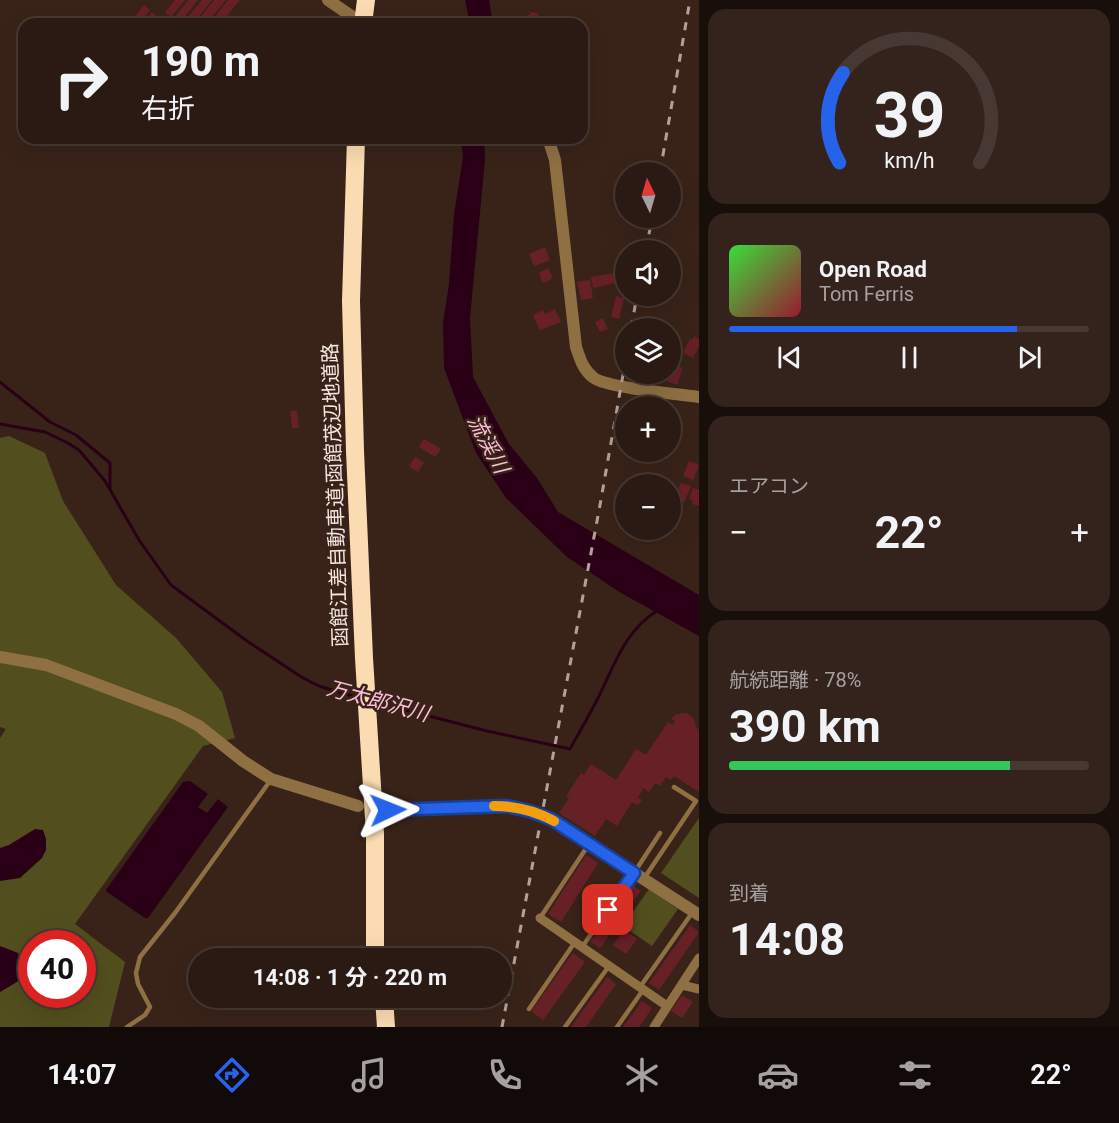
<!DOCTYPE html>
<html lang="ja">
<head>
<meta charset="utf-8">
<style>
	:root { --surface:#2b1a13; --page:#33231c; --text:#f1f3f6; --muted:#a6a1a0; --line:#473833; --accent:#2563eb }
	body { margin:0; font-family:Roboto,"Noto Sans JP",sans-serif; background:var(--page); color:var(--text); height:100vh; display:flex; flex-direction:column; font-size:22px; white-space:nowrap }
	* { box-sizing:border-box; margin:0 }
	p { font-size:20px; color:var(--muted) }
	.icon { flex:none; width:33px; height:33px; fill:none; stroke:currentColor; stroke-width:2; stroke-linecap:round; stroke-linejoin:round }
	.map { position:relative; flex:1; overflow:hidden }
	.panel { display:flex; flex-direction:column; gap:9px; padding:9px; background:#180e0a; width:420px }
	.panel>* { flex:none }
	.banner { position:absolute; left:18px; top:18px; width:570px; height:126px; border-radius:18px; box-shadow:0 6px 24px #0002,0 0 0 2px var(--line); background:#2b1a13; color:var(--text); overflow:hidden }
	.needle { width:39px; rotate:355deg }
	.tools { position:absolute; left:615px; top:162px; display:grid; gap:12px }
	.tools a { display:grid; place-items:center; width:66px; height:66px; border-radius:50%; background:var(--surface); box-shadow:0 6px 24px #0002,0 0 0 2px var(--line); font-size:30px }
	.speed { position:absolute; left:18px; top:930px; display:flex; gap:12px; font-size:30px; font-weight:700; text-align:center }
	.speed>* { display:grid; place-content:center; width:78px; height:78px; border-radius:50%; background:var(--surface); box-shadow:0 6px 24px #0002,0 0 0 2px var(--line); line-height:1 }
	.speed .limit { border:9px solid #d22; background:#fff; color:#111 }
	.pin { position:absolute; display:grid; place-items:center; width:51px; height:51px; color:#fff; margin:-26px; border-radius:12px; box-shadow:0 3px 9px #0006 }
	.me { position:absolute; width:66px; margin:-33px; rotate:88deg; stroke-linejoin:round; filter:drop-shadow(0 0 4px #0008) }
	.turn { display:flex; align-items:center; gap:21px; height:126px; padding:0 24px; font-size:27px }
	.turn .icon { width:78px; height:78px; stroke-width:2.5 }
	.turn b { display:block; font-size:42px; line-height:51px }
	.big { font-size:45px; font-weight:700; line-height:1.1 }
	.panel .card { flex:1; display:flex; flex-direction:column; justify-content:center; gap:9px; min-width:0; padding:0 21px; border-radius:18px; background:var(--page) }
	.panel .dial { align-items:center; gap:0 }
	.dial svg { height:156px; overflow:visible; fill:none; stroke:var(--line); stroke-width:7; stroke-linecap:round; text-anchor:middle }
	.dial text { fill:var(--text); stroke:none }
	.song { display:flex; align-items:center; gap:18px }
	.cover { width:72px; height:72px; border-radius:9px; background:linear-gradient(135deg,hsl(120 70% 55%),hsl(350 70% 35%)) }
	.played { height:6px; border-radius:3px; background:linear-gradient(90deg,var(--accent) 80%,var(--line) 80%) }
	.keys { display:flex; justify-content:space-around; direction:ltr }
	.heat { display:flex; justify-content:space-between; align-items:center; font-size:33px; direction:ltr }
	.charge { height:9px; border-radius:4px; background:linear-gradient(90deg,#34c759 78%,var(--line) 0) }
	.trip { position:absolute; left:188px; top:948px; width:324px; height:60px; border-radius:30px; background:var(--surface); box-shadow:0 6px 24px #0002,0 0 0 2px var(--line); font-weight:700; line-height:60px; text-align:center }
	.tab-bar { display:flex; height:96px; justify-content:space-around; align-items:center; background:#110a08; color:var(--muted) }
	.tab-bar .icon { width:42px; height:42px }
	.tab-bar .on { color:var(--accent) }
	.tab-bar b { font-size:27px; color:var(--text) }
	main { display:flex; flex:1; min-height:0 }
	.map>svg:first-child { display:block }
	.green { fill:#534e1e; fill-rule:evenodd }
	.water { fill:#2a0017 }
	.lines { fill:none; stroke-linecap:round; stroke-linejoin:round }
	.stream { stroke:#2a0017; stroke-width:3 }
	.building { fill:#682027 }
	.service { stroke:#8f7043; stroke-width:4.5 }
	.minor { stroke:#8f7043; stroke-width:9 }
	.tertiary { stroke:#8f7043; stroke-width:12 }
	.motorway { stroke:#fbdcb2; stroke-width:18 }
	.rail { stroke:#b3a199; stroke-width:3; stroke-dasharray:8 8; stroke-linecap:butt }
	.route-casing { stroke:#184099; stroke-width:15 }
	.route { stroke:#2563eb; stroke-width:10 }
	.slow { stroke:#f59e0b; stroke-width:10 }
	.labels { text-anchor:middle; stroke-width:5; stroke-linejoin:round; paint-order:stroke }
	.street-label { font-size:20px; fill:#f5e6df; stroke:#392319 }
	.water-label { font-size:21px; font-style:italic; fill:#fcbeda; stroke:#392319 }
</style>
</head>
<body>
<main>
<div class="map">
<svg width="699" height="1027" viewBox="0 0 699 1027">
	<rect width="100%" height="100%" fill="#392319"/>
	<!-- green -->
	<path class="green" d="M9 436 45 453 63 501 116 585 176 638 222 692 235 738 203 746 75 924 125 962 109 1027H0V738L6 729 0 727V438ZM32 944H82V994H32Z
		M699 818V898L661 873Z
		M649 889 678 909 652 946 623 926Z"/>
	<!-- water -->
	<path class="water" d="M465 0H489L493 24H470Z
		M461 138H484L485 160 470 318 473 377 509 444 537 478 558 512 699 595V636L621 593 567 557 506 498 476 453 444 368 443 323 449 284 454 214 463 157Z
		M190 781 208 794 198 807 207 813 218 799 228 807 148 918H145L107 892 106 890 183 782Z
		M35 829 43 830 46 839V850L42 858 20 878 0 881V848L9 845Z
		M0 946 18 953 25 966 27 976 0 992Z"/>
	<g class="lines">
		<!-- stream -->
		<path class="stream" d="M0 382 50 422 76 435 110 463V489
			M0 424 45 432 66 442 79 450 105 481 139 540 171 585 247 641 303 678 319 686 359 698
			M374 702 487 731 570 749C580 731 590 714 599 696 616 662 624 632 658 610"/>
	</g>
	<!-- building -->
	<path class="building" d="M175 0H185L171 17 165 12Z
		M188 0H198L179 24 173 19Z
		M202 0H212L193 24H182Z
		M214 0H226L206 24H195Z
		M228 0H240L220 24H209Z
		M144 5 150 10 139 24H129Z
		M152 12 158 17 152 24H142Z
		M530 12 538 13V23L527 24 528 15H530Z
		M545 247 550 260 534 266 529 254Z
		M548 268 553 278 543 283 539 273Z
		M615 273 617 283 593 288 591 277Z
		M590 280 593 298 581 300 577 282Z
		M616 296 624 298 619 319 611 317Z
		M555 309 561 322 540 330 533 315 543 310 545 314Z
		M603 318 608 329 600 332 595 322Z
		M694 336 699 339V346L693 358 683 353 690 339 692 340Z
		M673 364 683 368 677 385 667 381Z
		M290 411H297L299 428H292Z
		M424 439 441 449 435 457 419 447Z
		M415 457 424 462 418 472 409 466Z
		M689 461 699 465 693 480 683 476Z
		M681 483 691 486 684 503 675 497Z
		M693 488 699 490V506L692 504 693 500 689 499Z
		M683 713H687L694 719 696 727 699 730V792L674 776 671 780 666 777 660 786 655 783 649 792 643 788 638 798 642 800 638 805 632 802 617 826 606 819 595 836 559 813 569 798 566 796 581 773 584 775 591 764 616 780 636 749 646 755 668 722 673 725 675 721 671 719 675 715Z
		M586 855 598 863 561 922 548 914Z
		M631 884 641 891 600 948 590 942Z
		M690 925 699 932 659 990 649 983Z
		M624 930 637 939 626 954 613 945Z
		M573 953 585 962 543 1020 531 1011Z
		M607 977 616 984 586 1027H571Z
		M682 995 693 1002 682 1018 671 1011Z
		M642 1001 652 1008 639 1027H623Z"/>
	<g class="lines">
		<!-- service -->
		<path class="service" d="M645 877 696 801 674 787
			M540 918 589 844
			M582 947 634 873 660 833
			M640 987 692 913
			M529 1009 575 942
			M127 1027 145 1015 150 1007 138 984 136 973 140 957 175 913 270 781
			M565 1027 609 966
			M617 1027 643 990"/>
		<!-- minor -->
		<path class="minor" d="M540 918 667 1006
			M682 985 699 989
			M654 1027 699 958"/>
		<!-- tertiary -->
		<path class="tertiary" d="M328 0 363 24
			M548 138 555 160 576 347C580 359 583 370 594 378 608 388 678 394 699 397
			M0 657 46 665 176 714 199 726 243 761 271 779 358 806
			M388 810 507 806 529 811 551 819 699 915"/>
		<!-- motorway -->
		<path class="motorway" d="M363 24 366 0
			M356 138 351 301 355 451 364 658 375 834V958
			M384 998 386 1027"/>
		<!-- rail -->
		<path class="rail" d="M660 172 690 0
			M646 250 652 218
			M631 328 637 296
			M502 1027 600 505 626 358"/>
	</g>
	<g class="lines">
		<!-- route casing -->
		<g class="route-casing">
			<path id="route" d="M388 810 507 806 529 811 551 819 634 873 608 910"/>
		</g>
		<!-- route -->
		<use href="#route" class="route"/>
		<!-- slow -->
		<path class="slow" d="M494 806C514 806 536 811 554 821"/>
	</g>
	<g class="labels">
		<!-- street labels -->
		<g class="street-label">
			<text transform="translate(335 495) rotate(-92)" y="7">函館江差自動車道;函館茂辺地道路</text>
		</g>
		<!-- water labels -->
		<g class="water-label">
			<text transform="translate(488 444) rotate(62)" y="7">流渓川</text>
			<text transform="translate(378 701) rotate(15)" y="7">万太郎沢川</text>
		</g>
	</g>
</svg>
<div class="tools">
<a><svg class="needle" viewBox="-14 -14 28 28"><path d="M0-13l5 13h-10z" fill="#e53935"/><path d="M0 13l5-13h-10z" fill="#a6a1a0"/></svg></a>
<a><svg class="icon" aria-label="sound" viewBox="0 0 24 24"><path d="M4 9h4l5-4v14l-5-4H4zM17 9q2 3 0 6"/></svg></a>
<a><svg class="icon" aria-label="layers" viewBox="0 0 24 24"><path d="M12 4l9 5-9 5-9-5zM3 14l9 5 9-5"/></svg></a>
<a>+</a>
<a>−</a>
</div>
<div class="speed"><div class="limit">40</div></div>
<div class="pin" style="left:608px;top:910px;background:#d93025"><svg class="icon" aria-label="arrive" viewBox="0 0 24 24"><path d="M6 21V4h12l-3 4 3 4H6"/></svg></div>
<svg class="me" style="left:388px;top:810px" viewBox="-20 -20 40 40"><path d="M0-17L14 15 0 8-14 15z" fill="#2563eb" stroke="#fff" stroke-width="4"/></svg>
<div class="trip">14:08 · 1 分 · 220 m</div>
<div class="banner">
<div class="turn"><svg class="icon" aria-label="right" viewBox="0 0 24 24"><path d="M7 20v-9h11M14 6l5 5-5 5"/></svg><div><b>190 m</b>右折</div></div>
</div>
</div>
<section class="panel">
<div class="card dial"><svg viewBox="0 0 100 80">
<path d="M14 69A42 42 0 1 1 86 69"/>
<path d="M14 69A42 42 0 0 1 16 23" stroke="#2563eb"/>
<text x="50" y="56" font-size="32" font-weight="700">39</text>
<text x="50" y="72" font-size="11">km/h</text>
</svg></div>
<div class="card">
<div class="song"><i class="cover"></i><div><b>Open Road</b><p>Tom Ferris</p></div></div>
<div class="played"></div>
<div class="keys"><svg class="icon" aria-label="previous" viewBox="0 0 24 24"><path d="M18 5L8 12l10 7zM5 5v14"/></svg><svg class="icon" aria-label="pause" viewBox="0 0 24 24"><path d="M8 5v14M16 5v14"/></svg><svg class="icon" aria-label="next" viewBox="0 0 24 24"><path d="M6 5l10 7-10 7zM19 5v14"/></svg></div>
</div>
<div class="card"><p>エアコン</p>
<div class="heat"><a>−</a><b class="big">22°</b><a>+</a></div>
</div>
<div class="card"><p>航続距離 · 78%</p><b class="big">390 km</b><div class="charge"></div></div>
<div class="card"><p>到着</p><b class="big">14:08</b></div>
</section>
</main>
<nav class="tab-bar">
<b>14:07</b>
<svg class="icon on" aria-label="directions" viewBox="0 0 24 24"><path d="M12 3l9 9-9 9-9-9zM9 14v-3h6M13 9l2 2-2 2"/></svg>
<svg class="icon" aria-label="music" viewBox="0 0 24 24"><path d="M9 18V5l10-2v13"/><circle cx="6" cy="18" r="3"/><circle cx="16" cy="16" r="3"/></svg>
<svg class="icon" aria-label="phone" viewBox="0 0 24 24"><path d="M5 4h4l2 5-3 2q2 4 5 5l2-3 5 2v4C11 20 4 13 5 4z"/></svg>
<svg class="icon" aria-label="climate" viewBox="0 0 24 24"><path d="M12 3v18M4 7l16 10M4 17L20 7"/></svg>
<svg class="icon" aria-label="car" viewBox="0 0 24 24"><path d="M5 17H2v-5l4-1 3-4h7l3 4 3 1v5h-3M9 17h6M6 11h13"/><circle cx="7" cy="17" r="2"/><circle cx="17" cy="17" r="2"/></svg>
<svg class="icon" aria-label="filters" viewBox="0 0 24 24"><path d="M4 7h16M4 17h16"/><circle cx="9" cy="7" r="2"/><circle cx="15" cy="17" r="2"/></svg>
<b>22°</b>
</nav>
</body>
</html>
